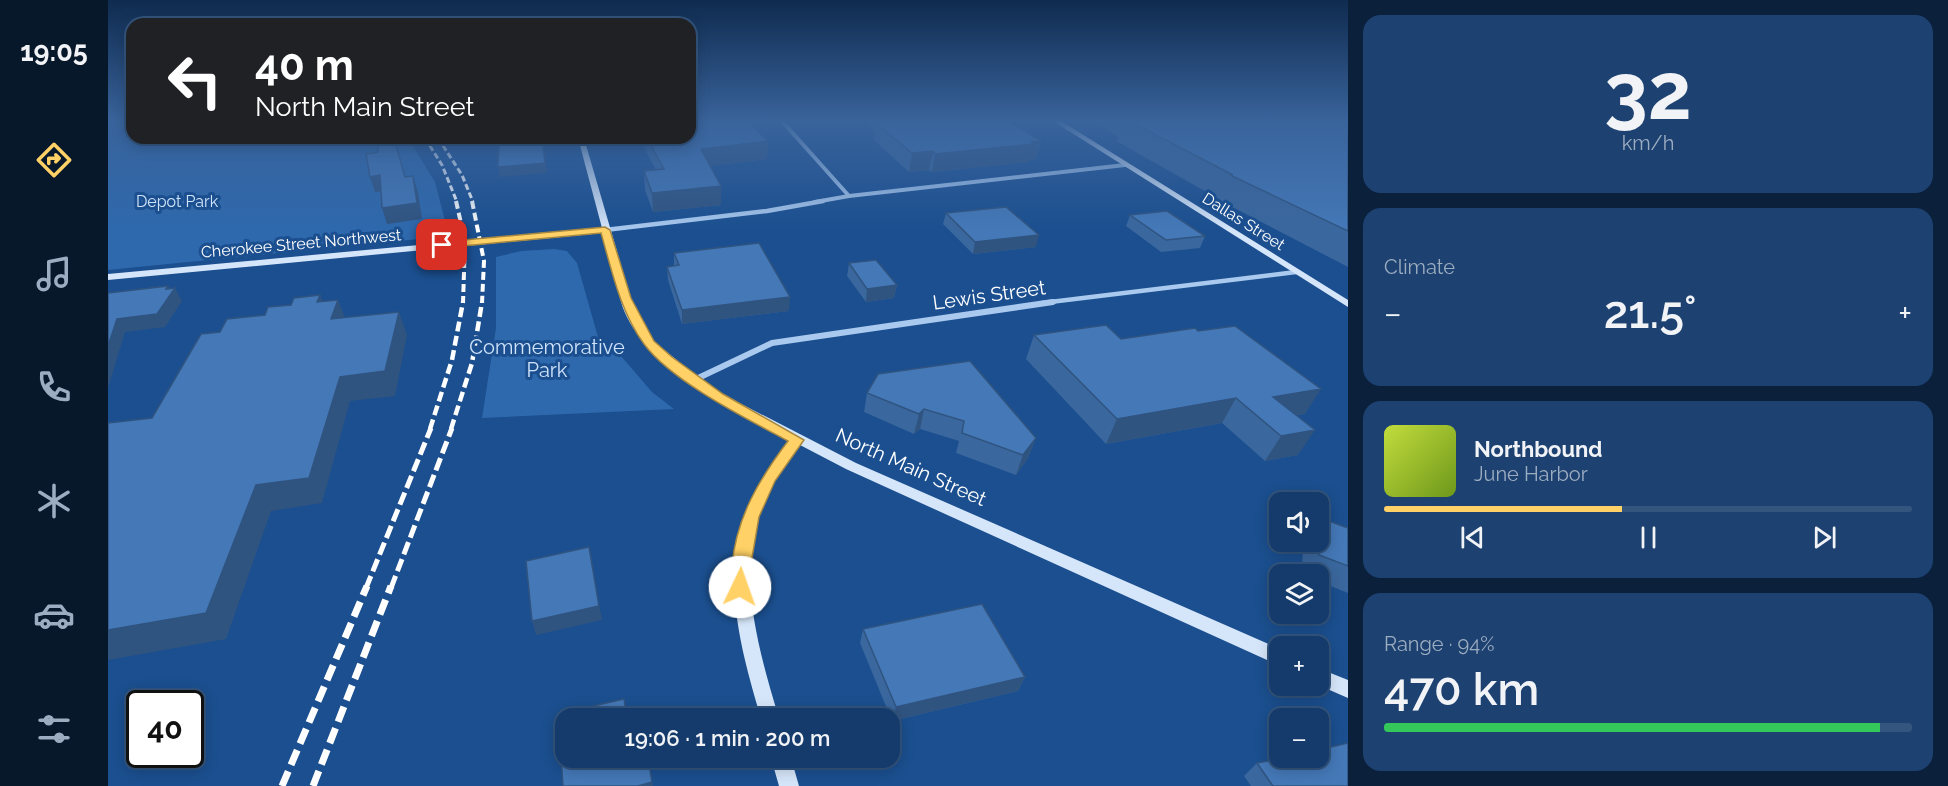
<!DOCTYPE html>
<html lang="en">
<head>
<meta charset="utf-8">
<style>
	:root { --surface:#143b6b; --page:#1d4271; --text:#f1f3f6; --muted:#9dadc1; --line:#33557e; --accent:#ffd166 }
	body { margin:0; font-family:Raleway,sans-serif; background:var(--page); color:var(--text); height:100vh; display:flex; flex-direction:column; font-size:22px; white-space:nowrap }
	* { box-sizing:border-box; margin:0 }
	p { font-size:20px; color:var(--muted) }
	.icon { flex:none; width:33px; height:33px; fill:none; stroke:currentColor; stroke-width:2; stroke-linecap:round; stroke-linejoin:round }
	.map { position:relative; flex:1; overflow:hidden }
	.details { display:flex; flex-direction:column; gap:15px; padding:15px; background:#0b203b; width:600px }
	.details>* { flex:none }
	.top-card { position:absolute; left:18px; top:18px; width:570px; height:126px; border-radius:18px; box-shadow:0 3px 15px #0003,0 0 0 2px var(--line); background:#202124; color:#fff; overflow:hidden }
	.controls { position:absolute; left:1161px; top:492px; display:grid; gap:12px }
	.controls a { display:grid; place-items:center; width:60px; height:60px; border-radius:12px; background:var(--surface); box-shadow:0 3px 15px #0003,0 0 0 2px var(--line); font-size:30px }
	.speed { position:absolute; left:18px; top:690px; display:flex; gap:12px; font-size:30px; font-weight:700; text-align:center }
	.speed>* { display:grid; place-content:center; width:78px; height:78px; border-radius:50%; background:var(--surface); box-shadow:0 3px 15px #0003,0 0 0 2px var(--line); line-height:1 }
	.speed .limit { border:3px solid #111; border-radius:9px; background:#fff; color:#111 }
	.pin { position:absolute; display:grid; place-items:center; width:51px; height:51px; color:#fff; margin:-26px; border-radius:12px; box-shadow:0 3px 9px #0006 }
	.me { position:absolute; width:66px; margin:-33px; rotate:3deg; stroke-linejoin:round; filter:drop-shadow(0 0 4px #0008) }
	.turn { display:flex; align-items:center; gap:21px; height:126px; padding:0 30px; font-size:27px }
	.turn .icon { width:78px; height:78px; stroke-width:2.5 }
	.turn b { display:block; font-size:42px; line-height:51px }
	.big { font-size:45px; font-weight:600; line-height:1.1 }
	.details .tile { flex:1; display:flex; flex-direction:column; justify-content:center; gap:9px; min-width:0; padding:0 21px; border-radius:18px; background:var(--page) }
	.details .dial { align-items:center; gap:0 }
	.dial b { font-size:78px; line-height:1 }
	.song { display:flex; align-items:center; gap:18px }
	.cover { width:72px; height:72px; border-radius:9px; background:linear-gradient(135deg,hsl(70 70% 55%),hsl(80 70% 35%)) }
	.played { height:6px; border-radius:3px; background:linear-gradient(90deg,var(--accent) 45%,var(--line) 45%) }
	.keys { display:flex; justify-content:space-around; direction:ltr }
	.heat { display:flex; justify-content:space-between; align-items:center; font-size:33px; direction:ltr }
	.charge { height:9px; border-radius:4px; background:linear-gradient(90deg,#34c759 94%,var(--line) 0) }
	.trip { position:absolute; left:447px; top:708px; width:345px; height:60px; border-radius:18px; background:var(--surface); box-shadow:0 3px 15px #0003,0 0 0 2px var(--line); font-weight:600; line-height:60px; text-align:center }
	main { display:flex; flex:1; min-height:0 }
	.tab-bar { display:flex; flex-direction:column; width:108px; justify-content:space-around; align-items:center; background:#08182b; color:var(--muted) }
	.tab-bar .icon { width:42px; height:42px }
	.tab-bar .current { color:var(--accent) }
	.tab-bar b { font-size:27px; color:var(--text) }
	.map>svg:first-child { display:block }
	.green { fill:#2e69ad }
	.lines { fill:none; stroke-linecap:round; stroke-linejoin:round }
	.street-far2 { stroke:#a9c9ee; stroke-width:4 }
	.street-far1 { stroke:#a9c9ee; stroke-width:4.5 }
	.street { stroke:#a9c9ee; stroke-width:6 }
	.secondary { fill:#d6e6fa; fill-rule:evenodd }
	.rail-far4 { stroke:#fff; stroke-width:3; stroke-dasharray:6 3; stroke-linecap:butt }
	.rail-far3 { stroke:#fff; stroke-width:4; stroke-dasharray:8 4; stroke-linecap:butt }
	.rail-far2 { stroke:#fff; stroke-width:4.5; stroke-dasharray:10 4.5; stroke-linecap:butt }
	.rail-far1 { stroke:#fff; stroke-width:5; stroke-dasharray:13 5; stroke-linecap:butt }
	.rail { stroke:#fff; stroke-width:7; stroke-dasharray:16 7; stroke-linecap:butt }
	.wall { fill:#3a679d }
	.shaded-wall { fill:#305480 }
	.building { fill:#4478b7; stroke:#305480; stroke-width:1.5 }
	.route { fill:#ffd166; stroke:#a68842; stroke-width:1.5 }
	.labels { text-anchor:middle; stroke-width:6; stroke-linejoin:round; paint-order:stroke }
	.far-park-label { font-size:16px; fill:#cfe3fa; stroke:#1b4f8f }
	.far-street-label { font-size:16px; fill:#fff; stroke:#1b4f8f }
	.street-label { font-size:20px; fill:#fff; stroke:#1b4f8f }
	.park-label { font-size:20px; fill:#cfe3fa; stroke:#1b4f8f }
</style>
</head>
<body>
<main>
<nav class="tab-bar">
<b>19:05</b>
<svg class="icon current" aria-label="directions" viewBox="0 0 24 24"><path d="M12 3l9 9-9 9-9-9zM9 14v-3h6M13 9l2 2-2 2"/></svg>
<svg class="icon" aria-label="music" viewBox="0 0 24 24"><path d="M9 18V5l10-2v13"/><circle cx="6" cy="18" r="3"/><circle cx="16" cy="16" r="3"/></svg>
<svg class="icon" aria-label="phone" viewBox="0 0 24 24"><path d="M5 4h4l2 5-3 2q2 4 5 5l2-3 5 2v4C11 20 4 13 5 4z"/></svg>
<svg class="icon" aria-label="climate" viewBox="0 0 24 24"><path d="M12 3v18M4 7l16 10M4 17L20 7"/></svg>
<svg class="icon" aria-label="car" viewBox="0 0 24 24"><path d="M5 17H2v-5l4-1 3-4h7l3 4 3 1v5h-3M9 17h6M6 11h13"/><circle cx="7" cy="17" r="2"/><circle cx="17" cy="17" r="2"/></svg>
<svg class="icon" aria-label="filters" viewBox="0 0 24 24"><path d="M4 7h16M4 17h16"/><circle cx="9" cy="7" r="2"/><circle cx="15" cy="17" r="2"/></svg>
</nav>
<div class="map">
<svg width="1240" height="786" viewBox="0 0 1240 786">
	<rect width="100%" height="100%" fill="#1b4f8f"/>
	<!-- green -->
	<path class="green" d="M0 121H24V138H300L327 182 341 236 0 270Z
		M446 249 459 251 469 263 494 351 513 356 544 392 566 409 374 418 388 328V257L413 251Z"/>
	<g class="lines">
		<!-- street-far2 -->
		<path class="street-far2" d="M674 121 741 196
			M707 202 741 196 1017 165"/>
		<!-- street-far1 -->
		<path class="street-far1" d="M497 230 659 211 715 201
			M934 303 1188 272"/>
		<!-- street -->
		<path class="street" d="M586 380 664 343 945 302"/>
		<!-- secondary -->
		<path class="secondary" d="M945 121H953L1240 300V307Z
			M470 138H476L526 310 545 341 590 377 614 394 748 463 1172 649V666L738 469 692 445C685 455 676 464 670 474 621 551 647 638 671 718H653C621 611 605 533 682 440 628 411 538 369 515 308 507 284 502 258 495 233L0 280V274L494 228Z
			M1210 668 1240 680V698L1210 685Z
			M663 758H683L691 786H671Z"/>
		<!-- rail-far4 -->
		<path class="rail-far4" d="M317 138 334 165 349 202
			M330 138 354 175 365 202"/>
		<!-- rail-far3 -->
		<path class="rail-far3" d="M348 201 357 241 355 303
			M364 201 376 261 374 303"/>
		<!-- rail-far2 -->
		<path class="rail-far2" d="M322 429 344 360 355 302
			M343 429 364 363 374 302"/>
		<!-- rail-far1 -->
		<path class="rail-far1" d="M258 588 323 428
			M283 588 344 428"/>
		<!-- rail -->
		<path class="rail" d="M174 786 259 586
			M205 786 283 586"/>
	</g>
	<!-- wall -->
	<path class="wall" d="M755 121H900L933 141 928 159 922 160 921 162 824 172 821 170 801 172 766 140 767 131Z
		M983 121H1240V267L1111 200V199L1008 141 1010 136Z
		M531 138H582L659 159 602 166 613 205 545 212 537 190 536 171 548 170Z
		M838 213 928 247 865 254 835 224Z
		M1022 215 1097 236 1092 248 1053 252 1018 226Z
		M566 253 681 311 574 324 560 280 559 267 566 266Z
		M741 263 789 285 786 298 758 302 739 276Z
		M926 335 1013 339 1197 414 1189 415 1190 455 1157 461 1114 423 998 444 918 359Z
		M759 393 928 438 920 458 908 475 848 453 851 441 812 429 806 434 756 412Z
		M1240 528V593L1210 581V574H1194L1195 542H1210Z
		M755 629 917 677 910 691 784 721 752 643Z
		M1149 763 1240 786H1143L1136 776Z"/>
	<!-- shaded-wall -->
	<path class="shaded-wall" d="M435 138 439 173 392 177 390 167Z
		M660 141 659 159 594 167 593 149Z
		M933 141 928 159 922 160 921 162 824 172 827 154Z
		M825 151 821 170 801 172 804 153Z
		M272 175 277 191 267 192 262 177Z
		M305 176 310 192 314 219 279 224 274 208Z
		M613 186V205L545 212 544 193Z
		M931 235 928 247 865 254 867 242Z
		M789 285 786 298 758 302 759 289Z
		M60 286 64 293 67 288 74 301 57 327 17 332 0 388V346L9 319 58 289Z
		M212 295 222 318 209 302Z
		M682 297 681 311 574 324V310Z
		M230 300 239 323 223 319Z
		M291 312 299 335 287 396 242 401 214 503 163 511 118 639 0 660V630L148 485 232 377Z
		M1213 389 1197 414 1155 421 1165 397Z
		M1128 398 1114 423 998 444 1009 419Z
		M816 409 812 429 806 434 811 414Z
		M1207 430 1190 455 1157 461 1173 436Z
		M928 438 920 458 908 475 915 455Z
		M481 547 494 620 428 635 424 621Z
		M917 677 910 691 784 721 788 707Z
		M544 782 545 786H530Z"/>
	<!-- building -->
	<path class="building" d="M582 121H639L660 141 593 149 613 186 544 193 536 171 556 169 539 138H582Z
		M777 121H900L933 141 923 142 926 144 827 154 825 151 804 153 768 123 779 122Z
		M1021 121H1240V231L1122 175H1125Z
		M270 138H286L297 177 305 176 309 203 274 208 272 175 262 177 258 154 270 152Z
		M391 138H434L437 163 390 167Z
		M898 207 931 235 867 242 838 213Z
		M1059 211 1097 236 1058 240 1022 215Z
		M651 243 682 297 574 310 559 267 571 265 566 253Z
		M768 260 789 285 759 289 741 263Z
		M60 286 58 289 67 288 49 314 9 319 0 346V293Z
		M212 295 209 302 230 300 223 319 291 312 277 371 232 377 201 478 148 485 98 613 0 630V423L44 418 93 334 112 332 119 319 157 315 160 307 183 305 186 298Z
		M998 325 1013 339 1087 328 1090 331 1127 326 1213 389 1165 397 1207 430 1173 436 1128 398 1009 419 926 335Z
		M862 361 928 438 915 455 854 433 856 421 816 409 811 414 759 393 770 374Z
		M1210 517 1240 528V566L1211 555Z
		M481 547 491 606 424 621 418 561Z
		M874 604 917 677 788 707 755 629Z
		M516 699 519 718H458V758H540L544 782 530 786H455L450 714Z
		M1240 743V786H1165L1149 763 1176 758H1210V750Z"/>
	<!-- sky -->
	<linearGradient id="sky" x2="0" y2="1"><stop stop-color="#0f2b4f"/><stop offset="0.52" stop-color="#39639b"/><stop offset="1" stop-color="#39639b" stop-opacity="0"/></linearGradient>
	<rect width="1240" height="231" fill="url(#sky)"/>
	<!-- route -->
	<path class="route" d="M497 227 502 230 523 298 546 341 564 357 615 394 696 440 667 481 651 517 638 593 632 595 626 593C621 584 624 575 624 566 628 517 652 478 680 441 639 419 563 381 536 344 512 311 504 271 493 233L334 248 329 245 334 242Z"/>
	<g class="labels">
		<!-- far-park labels -->
		<g class="far-park-label">
			<text x="69" y="207">Depot Park</text>
		</g>
		<!-- far-street labels -->
		<g class="far-street-label">
			<text transform="translate(1136 221) rotate(32)" y="6">Dallas Street</text>
			<text transform="translate(193 243) rotate(-5)" y="6">Cherokee Street Northwest</text>
		</g>
		<!-- street labels -->
		<g class="street-label">
			<text transform="translate(881 295) rotate(-8)" y="7">Lewis Street</text>
			<text transform="translate(803 467) rotate(24)" y="7">North Main Street</text>
		</g>
		<!-- park labels -->
		<g class="park-label">
			<text x="439" y="354">Commemorative<tspan x="439" dy="23">Park</tspan></text>
		</g>
	</g>
</svg>
<div class="controls">
<a><svg class="icon" aria-label="sound" viewBox="0 0 24 24"><path d="M4 9h4l5-4v14l-5-4H4zM17 9q2 3 0 6"/></svg></a>
<a><svg class="icon" aria-label="layers" viewBox="0 0 24 24"><path d="M12 4l9 5-9 5-9-5zM3 14l9 5 9-5"/></svg></a>
<a>+</a>
<a>−</a>
</div>
<div class="speed"><div class="limit">40</div></div>
<div class="pin" style="left:334px;top:245px;background:#d93025"><svg class="icon" aria-label="arrive" viewBox="0 0 24 24"><path d="M6 21V4h12l-3 4 3 4H6"/></svg></div>
<svg class="me" style="left:632px;top:587px" viewBox="-20 -20 40 40"><circle r="19" fill="#fff"/><path d="M0-13L10 11 0 6-10 11z" fill="#ffd166"/></svg>
<div class="trip">19:06 · 1 min · 200 m</div>
<div class="top-card">
<div class="turn"><svg class="icon" aria-label="left" viewBox="0 0 24 24"><path d="M17 20v-9H6M10 6l-5 5 5 5"/></svg><div><b>40 m</b>North Main Street</div></div>
</div>
</div>
<section class="details">
<div class="tile dial"><b>32</b><p>km/h</p></div>
<div class="tile"><p>Climate</p>
<div class="heat"><a>−</a><b class="big">21.5°</b><a>+</a></div>
</div>
<div class="tile">
<div class="song"><i class="cover"></i><div><b>Northbound</b><p>June Harbor</p></div></div>
<div class="played"></div>
<div class="keys"><svg class="icon" aria-label="previous" viewBox="0 0 24 24"><path d="M18 5L8 12l10 7zM5 5v14"/></svg><svg class="icon" aria-label="pause" viewBox="0 0 24 24"><path d="M8 5v14M16 5v14"/></svg><svg class="icon" aria-label="next" viewBox="0 0 24 24"><path d="M6 5l10 7-10 7zM19 5v14"/></svg></div>
</div>
<div class="tile"><p>Range · 94%</p><b class="big">470 km</b><div class="charge"></div></div>
</section>
</main>
</body>
</html>
